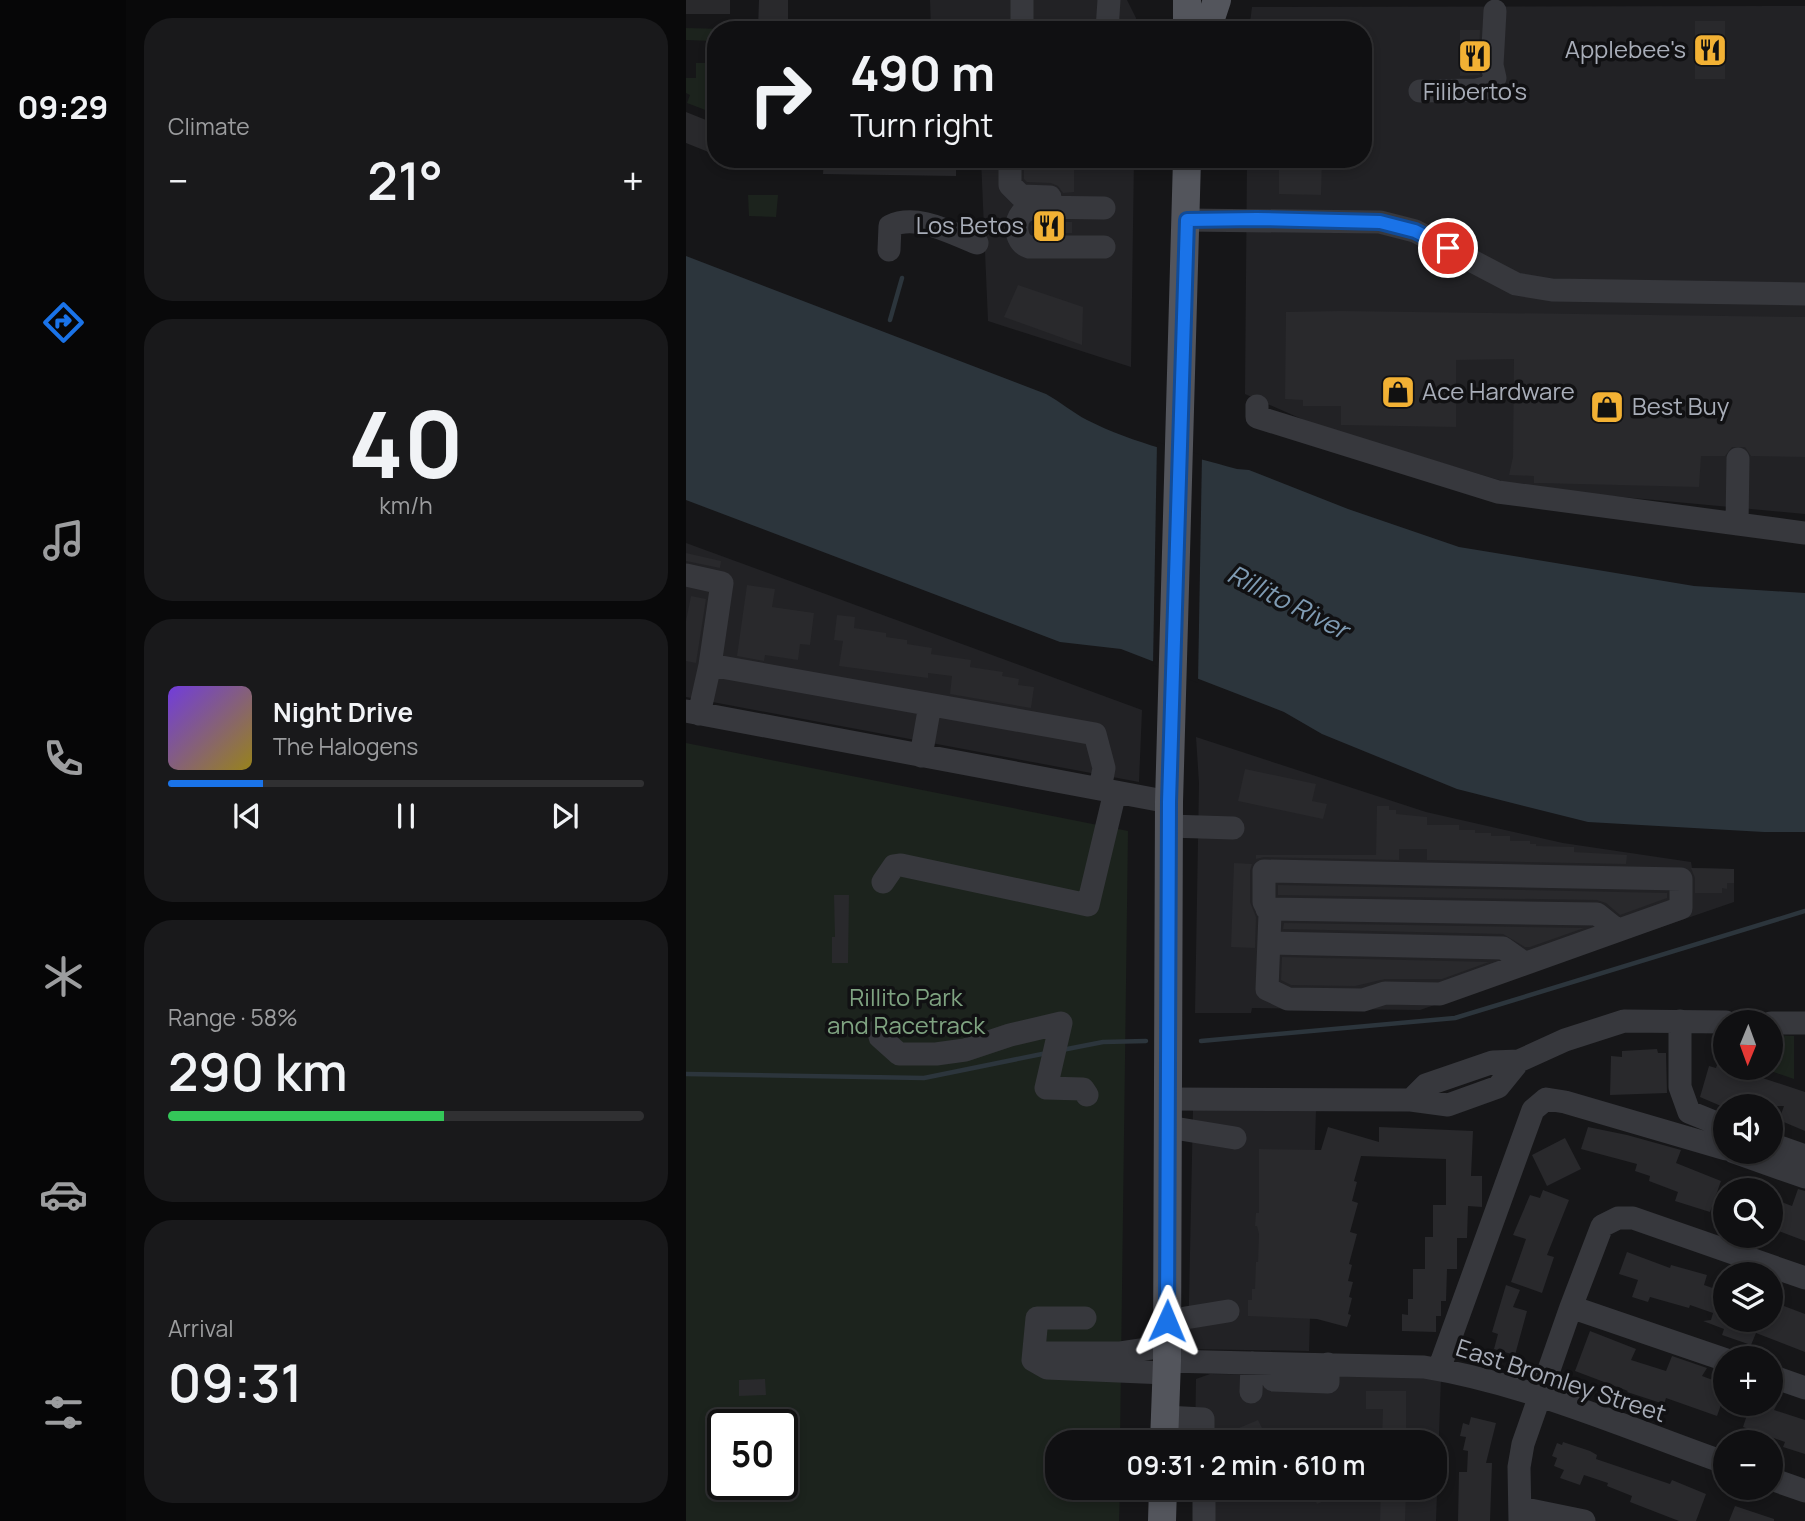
<!DOCTYPE html>
<html lang="en">
<head>
<meta charset="utf-8">
<style>
	:root { --surface:#101012; --page:#19191b; --text:#f1f3f6; --muted:#9c9d9f; --line:#303032; --accent:#1a73e8 }
	body { margin:0; font-family:Manrope,sans-serif; background:var(--page); color:var(--text); height:100vh; display:flex; flex-direction:column; font-size:26px; white-space:nowrap }
	* { box-sizing:border-box; margin:0 }
	p { font-size:23px; color:var(--muted) }
	.icon { flex:none; width:38px; height:38px; fill:none; stroke:currentColor; stroke-width:2; stroke-linecap:round; stroke-linejoin:round }
	.map { position:relative; flex:1; overflow:hidden }
	.details { display:flex; flex-direction:column; gap:18px; padding:18px; background:#09090a; width:560px }
	.details>* { flex:none }
	.banner { position:absolute; left:21px; top:21px; width:665px; height:147px; border-radius:28px; box-shadow:0 4px 10px #0003,0 0 0 2px var(--line); background:#101012; color:var(--text); overflow:hidden }
	.needle { width:46px; rotate:181deg }
	.buttons { position:absolute; left:1027px; top:1010px; display:grid; gap:14px }
	.buttons a { display:grid; place-items:center; width:70px; height:70px; border-radius:50%; background:var(--surface); box-shadow:0 4px 10px #0003,0 0 0 2px var(--line); font-size:35px }
	.speed { position:absolute; left:21px; top:1409px; display:flex; gap:14px; font-size:35px; font-weight:700; text-align:center }
	.speed>* { display:grid; place-content:center; width:91px; height:91px; border-radius:50%; background:var(--surface); box-shadow:0 4px 10px #0003,0 0 0 2px var(--line); line-height:1 }
	.speed .limit { border:4px solid #111; border-radius:10px; background:#fff; color:#111 }
	.pin { position:absolute; display:grid; place-items:center; width:60px; height:60px; color:#fff; margin:-30px; border:4px solid #fff; border-radius:50%; box-shadow:0 2px 7px #0007 }
	.me { position:absolute; width:77px; margin:-38px; rotate:1deg; stroke-linejoin:round; filter:drop-shadow(0 0 5px #0008) }
	.turn { display:flex; align-items:center; gap:24px; height:147px; padding:0 28px; font-size:32px }
	.turn .icon { width:91px; height:91px; stroke-width:2.5 }
	.turn b { display:block; font-size:49px; line-height:60px }
	.big { font-size:52px; font-weight:600; line-height:1.1 }
	.details .card { flex:1; display:flex; flex-direction:column; justify-content:center; gap:10px; min-width:0; padding:0 24px; border-radius:28px; background:var(--page) }
	.details .dial { align-items:center; gap:0 }
	.dial b { font-size:91px; line-height:1 }
	.song { display:flex; align-items:center; gap:21px }
	.cover { width:84px; height:84px; border-radius:10px; background:linear-gradient(135deg,hsl(260 70% 55%),hsl(50 70% 35%)) }
	.played { height:7px; border-radius:4px; background:linear-gradient(90deg,var(--accent) 20%,var(--line) 20%) }
	.keys { display:flex; justify-content:space-around; direction:ltr }
	.heat { display:flex; justify-content:space-between; align-items:center; font-size:38px; direction:ltr }
	.charge { height:10px; border-radius:5px; background:linear-gradient(90deg,#34c759 58%,var(--line) 0) }
	.trip { position:absolute; left:359px; top:1430px; width:402px; height:70px; border-radius:28px; background:var(--surface); box-shadow:0 4px 10px #0003,0 0 0 2px var(--line); font-weight:600; line-height:70px; text-align:center }
	main { display:flex; flex:1; min-height:0 }
	.tab-bar { display:flex; flex-direction:column; width:126px; justify-content:space-around; align-items:center; background:#060607; color:var(--muted) }
	.tab-bar .icon { width:49px; height:49px }
	.tab-bar .on { color:var(--accent) }
	.tab-bar b { font-size:32px; color:var(--text) }
	.map>svg:first-child { display:block }
	.built { fill:#222225 }
	.green { fill:#1c231d; fill-rule:evenodd }
	.water { fill:#2c353c }
	.pier { fill:#161618 }
	.lines { fill:none; stroke-linecap:round; stroke-linejoin:round }
	.stream { stroke:#2c353c; stroke-width:4.5 }
	.building { fill:#29292c }
	.minor { stroke:#37383d; stroke-width:23 }
	.major { stroke:#53555c; stroke-width:28 }
	.route-casing { stroke:#114b97; stroke-width:18 }
	.route { stroke:#1a73e8; stroke-width:12 }
	.labels { text-anchor:middle; stroke-width:7; stroke-linejoin:round; paint-order:stroke }
	.poi-label { font-size:24px; fill:#a8adb8; stroke:#111113; text-anchor:end }
	.park-label { font-size:24px; fill:#7fa381; stroke:#111113 }
	.street-label { font-size:24px; fill:#a8adb8; stroke:#111113 }
	.water-label { font-size:26px; font-style:italic; fill:#7f9bb3; stroke:#111113 }
</style>
</head>
<body>
<main>
<nav class="tab-bar">
<b>09:29</b>
<svg class="icon on" aria-label="directions" viewBox="0 0 24 24"><path d="M12 3l9 9-9 9-9-9zM9 14v-3h6M13 9l2 2-2 2"/></svg>
<svg class="icon" aria-label="music" viewBox="0 0 24 24"><path d="M9 18V5l10-2v13"/><circle cx="6" cy="18" r="3"/><circle cx="16" cy="16" r="3"/></svg>
<svg class="icon" aria-label="phone" viewBox="0 0 24 24"><path d="M5 4h4l2 5-3 2q2 4 5 5l2-3 5 2v4C11 20 4 13 5 4z"/></svg>
<svg class="icon" aria-label="climate" viewBox="0 0 24 24"><path d="M12 3v18M4 7l16 10M4 17L20 7"/></svg>
<svg class="icon" aria-label="car" viewBox="0 0 24 24"><path d="M5 17H2v-5l4-1 3-4h7l3 4 3 1v5h-3M9 17h6M6 11h13"/><circle cx="7" cy="17" r="2"/><circle cx="17" cy="17" r="2"/></svg>
<svg class="icon" aria-label="filters" viewBox="0 0 24 24"><path d="M4 7h16M4 17h16"/><circle cx="9" cy="7" r="2"/><circle cx="15" cy="17" r="2"/></svg>
</nav>
<section class="details">
<div class="card"><p>Climate</p>
<div class="heat"><a>−</a><b class="big">21°</b><a>+</a></div>
</div>
<div class="card dial"><b>40</b><p>km/h</p></div>
<div class="card">
<div class="song"><i class="cover"></i><div><b>Night Drive</b><p>The Halogens</p></div></div>
<div class="played"></div>
<div class="keys"><svg class="icon" aria-label="previous" viewBox="0 0 24 24"><path d="M18 5L8 12l10 7zM5 5v14"/></svg><svg class="icon" aria-label="pause" viewBox="0 0 24 24"><path d="M8 5v14M16 5v14"/></svg><svg class="icon" aria-label="next" viewBox="0 0 24 24"><path d="M6 5l10 7-10 7zM19 5v14"/></svg></div>
</div>
<div class="card"><p>Range · 58%</p><b class="big">290 km</b><div class="charge"></div></div>
<div class="card"><p>Arrival</p><b class="big">09:31</b></div>
</section>
<div class="map">
<svg width="1119" height="1521" viewBox="0 0 1119 1521">
	<rect width="100%" height="100%" fill="#161618"/>
	<!-- built -->
	<path class="built" d="M244 0H441L450 18 449 30H245Z
		M1119 6V514L839 488 627 424 559 394 561 159H677V30H563L566 7Z
		M295 159H448L445 367 302 321Z
		M0 543 456 710 453 782 0 697Z
		M510 737 740 812 877 843 1005 862 1006 868 1048 869V902L734 1010 566 1008 565 1013H509L513 783Z
		M507 1109 630 1110 623 1351 502 1349Z
		M524 1374 755 1377 750 1521H509V1488H749V1442H509L510 1379Z"/>
	<!-- green -->
	<path class="green" d="M0 28 39 29 30 30V94L22 111 1 103 4 95 0 93V78H10V63H26L27 41 0 40Z
		M62 195H92L90 217 63 216Z
		M0 743 442 831 434 1442H371V1488H434L433 1521H0ZM37 1424H96V1484H37Z
		M1085 1035 1108 1036V1079L1076 1068H1085Z"/>
	<!-- water -->
	<path class="water" d="M0 256 360 394C375 402 387 413 401 420 448 444 501 455 551 469L563 470 662 509 773 547 1008 586 1119 593V832H1078L902 822 771 789 636 734 598 712 435 649 374 642 0 500Z"/>
	<!-- pier -->
	<path class="pier" d="M471 442 516 455 512 683 467 665Z"/>
	<g class="lines">
		<!-- stream -->
		<path class="stream" d="M204 320 216 278
			M515 1041 769 1018 1119 911
			M376 1050 417 1042 460 1041
			M0 1074 238 1078 361 1053"/>
	</g>
	<!-- building -->
	<path class="building" d="M0 0H44V14H0Z
		M73 0H102V30H72Z
		M1009 21H1039V79H1009Z
		M774 30H794L792 64 794 75 774 76Z
		M0 112 30 124V155L0 143Z
		M138 159H270V176L137 174Z
		M593 159H636L635 195 593 194Z
		M338 166 388 167V192L377 193 372 186 365 183 341 182 338 179Z
		M350 221 386 222V233H346L345 226Z
		M332 285 397 307 396 345 318 317Z
		M655 311 1119 317V457L1065 456 1059 447H1046L1039 456H1015L1013 487 852 483H848V476L823 475 827 457 828 359 770 360V427L655 425V406H617V400L599 399 600 312Z
		M0 553 35 561 34 568 0 561Z
		M61 585 89 589 86 607 128 613 124 645 114 644 112 660 79 655 78 661 51 656Z
		M5 596 20 599 10 663 0 661V621Z
		M151 615 169 617 168 628 200 633V637L221 640V644L246 648 245 654 285 660 284 667 317 672 316 676 333 679 332 685 348 687 345 708 264 694 266 676 242 673V678L153 666 157 641 148 640Z
		M559 769 630 784 626 801 641 804 637 819 552 801Z
		M691 806H703V810H710V814L741 817V825H773V830H789V833H805V836H824V841H844V844H850V846L888 847V852L941 855 940 864 741 860V849H713V860L578 857 570 859V855H690Z
		M548 863 566 864 564 871V902L570 917 569 948 545 947Z
		M1005 868 1048 869V883H1041V889L1036 888V893H1009V878Z
		M592 885 981 893V898L934 915 920 903 911 900 592 895Z
		M148 895H163L162 963H146V937H149Z
		M598 923 898 928 844 947H839L817 934 597 929Z
		M596 957 803 962 756 979H699L669 986 605 985 595 980Z
		M971 1049 972 1053H980L981 1093 924 1095 925 1056 936 1057V1051Z
		M1032 1062 1040 1065V1068H1046L1119 1092V1131L1093 1120 1098 1106H1035L1014 1097 1023 1066 1030 1068Z
		M642 1127 693 1142V1127L787 1131 785 1176H796V1207L782 1206 781 1238H771V1269H761L760 1301H755V1316H750V1332L716 1331V1314L722 1315V1299H727V1269H739V1237H747V1205H760V1159L675 1156 668 1181 671 1182 666 1201 672 1203 664 1232 671 1234 663 1264 666 1265 662 1281 667 1282 663 1297 666 1298 662 1314 665 1315 661 1327 631 1319 562 1316V1300H566V1289H569L570 1262H572L573 1234 571 1226H569L570 1213H573V1149L635 1150Z
		M902 1127 941 1135 995 1150 990 1163 1035 1181 1024 1212 989 1201 992 1192 963 1181 964 1176 949 1171 951 1164 895 1149Z
		M879 1138 895 1169 861 1186 846 1155Z
		M1112 1189 1119 1191V1241L1085 1228V1198L1106 1206Z
		M857 1190 883 1200 861 1255 868 1257 856 1293 825 1282 840 1239 827 1235 844 1195 854 1198Z
		M941 1252 984 1268 985 1265 1021 1275 1018 1285 1035 1291 1040 1283V1320H1085V1301L1119 1314V1352L1070 1333 1065 1345 1036 1335 1038 1329 1017 1321 1025 1320 1027 1313 1004 1305 1003 1308 964 1297 962 1302 946 1297 952 1280 933 1274Z
		M820 1285 834 1290 827 1307 841 1311 829 1355 808 1349 812 1334 806 1332Z
		M904 1331 950 1349 945 1360 980 1371 986 1356 1021 1368 1016 1376 1040 1385V1391L1031 1416 980 1398 978 1404 941 1392 942 1391 889 1371Z
		M79 1379 80 1395 53 1396V1380Z
		M680 1391H720V1442H696L697 1409H680Z
		M1072 1404H1091L1088 1410 1119 1420V1454L1097 1447 1099 1442 1057 1427 1064 1406 1070 1408Z
		M785 1417 810 1423 800 1463H806L804 1521H772L773 1472H781L782 1451 777 1450 780 1437 774 1436 777 1423 783 1425Z
		M572 1420 583 1442H546L541 1433Z
		M877 1442 904 1451 911 1455 910 1459 984 1484 986 1480 1020 1494 1010 1521H993L944 1502 946 1496 921 1486 922 1483 898 1475 894 1485 874 1478 878 1470 868 1466 871 1458 866 1456 871 1443 876 1445Z
		M623 1488H670L631 1504Z
		M695 1488H720L719 1521H694Z
		M1049 1506 1088 1519V1521H1043Z"/>
	<g class="lines">
		<!-- minor -->
		<path class="minor" d="M336 0V30
			M421 30 423 0
			M734 91 791 90 803 87 809 78 806 65 809 11
			M324 159V185L335 196 364 197
			M501 220 694 222 729 231 830 284 866 290 1119 294
			M418 247H343C330 243 327 224 336 213 336 213 345 208 346 207L418 208
			M203 250 204 226C231 213 265 233 291 243
			M571 406V417L812 492 1119 533
			M1051 524 1052 459
			M0 575 36 583 24 665 13 714
			M24 665 409 734 418 768 414 789
			M0 711 483 802
			M235 756 244 705
			M483 826 547 828
			M578 871 995 879V908L754 994 699 993 677 1000 602 999 581 989 584 914 578 902Z
			M197 882 208 866 215 865 402 905 429 792
			M581 909 911 914 931 930
			M583 943 817 948 838 963
			M994 1021V1087L1003 1112 1040 1127
			M1085 1023H1119
			M193 1030 194 1037 213 1054H250L279 1050 324 1035 375 1023 360 1088 397 1089 401 1095
			M483 1099 725 1100 762 1105 812 1087 833 1061
			M725 1100 740 1085 807 1062 833 1061 879 1040 938 1021 1040 1022
			M482 1127 549 1138
			M1085 1144 1119 1156
			M1048 1152 1119 1177
			M885 1307 1040 1360
			M481 1321 542 1311
			M347 1360 351 1318H399
			M481 1361 738 1367C842 1384 941 1428 1040 1463
			M753 1369 847 1110 860 1099 879 1102 1040 1149
			M480 1373 361 1368 347 1360 358 1353H433L480 1346
			M1085 1376 1119 1388
			M587 1380 642 1382V1364
			M565 1392 566 1363
			M479 1417 517 1419V1442
			M1085 1479 1119 1491
			M834 1508 898 1521
			M518 1521V1488
			M834 1521 833 1467 837 1444 885 1307 916 1226 932 1218H947L1119 1278"/>
		<!-- major -->
		<path class="major" d="M501 30V0
			M521 30 531 0
			M478 1442 481 1361 483 802 501 159
			M476 1521 477 1488"/>
	</g>
	<g class="lines">
		<!-- route casing -->
		<g class="route-casing">
			<path id="route" d="M481 1321 483 802 501 220 571 219 694 222 729 231 762 248"/>
		</g>
		<!-- route -->
		<use href="#route" class="route"/>
	</g>
	<!-- icons -->
	<defs>
		<g id="restaurant-square" transform="scale(1.75)"><rect x="-9" y="-9" width="18" height="18" rx="4" fill="#f2b134" stroke="#111113"/><path d="M-5-6h1v4h1v-4h1v4h1v-4h1v5L-1.5 .5V6h-2V.5L-5-1ZM5-6V6H3V1.5H1.5Q1.5-4 5-6Z" fill="#111"/></g>
		<g id="shop-square" transform="scale(1.75)"><rect x="-9" y="-9" width="18" height="18" rx="4" fill="#f2b134" stroke="#111113"/><path d="M-5-2.5h2.3a2.7 3.5 0 0 1 5.4 0H5L5.5 6h-11ZM-1.5-2.5h3a1.5 2.3 0 0 0-3 0Z" fill="#111"/></g>
	</defs>
	<g fill-rule="evenodd">
		<use href="#restaurant-square" x="1024" y="50"/>
		<use href="#restaurant-square" x="789" y="56"/>
		<use href="#restaurant-square" x="363" y="226"/>
		<use href="#shop-square" x="712" y="392"/>
		<use href="#shop-square" x="921" y="407"/>
	</g>
	<g class="labels">
		<!-- poi labels -->
		<g class="poi-label">
			<text x="1000" y="58">Applebee's</text>
			<text x="789" y="100" text-anchor="middle">Filiberto's</text>
			<text x="338" y="234">Los Betos</text>
			<text x="736" y="400" text-anchor="start">Ace Hardware</text>
			<text x="946" y="415" text-anchor="start">Best Buy</text>
		</g>
		<!-- park labels -->
		<g class="park-label">
			<text x="220" y="1006">Rillito Park<tspan x="220" dy="28">and Racetrack</tspan></text>
		</g>
		<!-- street labels -->
		<g class="street-label">
			<text transform="translate(875 1381) rotate(18)" y="8">East Bromley Street</text>
		</g>
		<!-- water labels -->
		<g class="water-label">
			<text transform="translate(602 602) rotate(27)" y="9">Rillito River</text>
		</g>
	</g>
</svg>
<div class="buttons">
<a><svg class="needle" viewBox="-14 -14 28 28"><path d="M0-13l5 13h-10z" fill="#e53935"/><path d="M0 13l5-13h-10z" fill="#9c9d9f"/></svg></a>
<a><svg class="icon" aria-label="sound" viewBox="0 0 24 24"><path d="M4 9h4l5-4v14l-5-4H4zM17 9q2 3 0 6"/></svg></a>
<a><svg class="icon" aria-label="search" viewBox="0 0 24 24"><circle cx="10" cy="10" r="6"/><path d="M15 15l6 6"/></svg></a>
<a><svg class="icon" aria-label="layers" viewBox="0 0 24 24"><path d="M12 4l9 5-9 5-9-5zM3 14l9 5 9-5"/></svg></a>
<a>+</a>
<a>−</a>
</div>
<div class="speed"><div class="limit">50</div></div>
<div class="pin" style="left:762px;top:248px;background:#d93025"><svg class="icon" aria-label="arrive" viewBox="0 0 24 24"><path d="M6 21V4h12l-3 4 3 4H6"/></svg></div>
<svg class="me" style="left:481px;top:1321px" viewBox="-20 -20 40 40"><path d="M0-17L14 15 0 8-14 15z" fill="#1a73e8" stroke="#fff" stroke-width="4"/></svg>
<div class="trip">09:31 · 2 min · 610 m</div>
<div class="banner">
<div class="turn"><svg class="icon" aria-label="right" viewBox="0 0 24 24"><path d="M7 20v-9h11M14 6l5 5-5 5"/></svg><div><b>490 m</b>Turn right</div></div>
</div>
</div>
</main>
</body>
</html>
